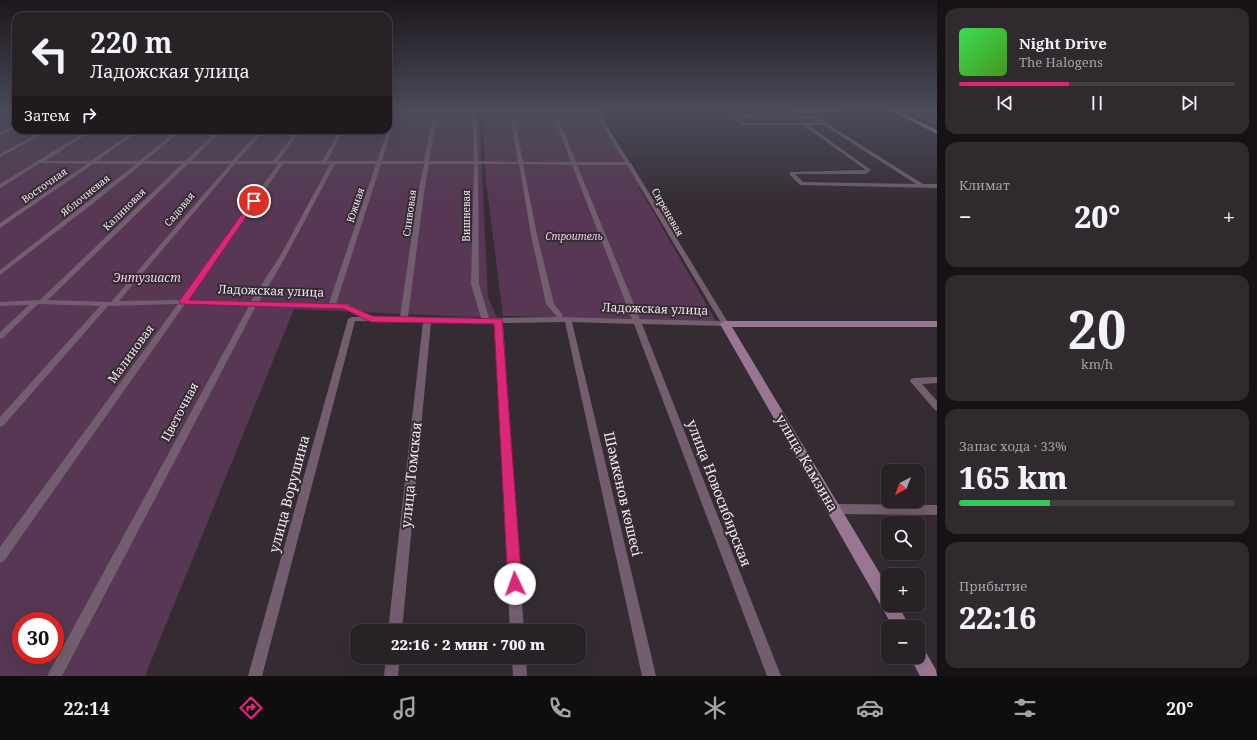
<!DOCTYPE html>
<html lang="ru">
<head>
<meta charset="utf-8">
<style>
	:root { --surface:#282126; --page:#30292e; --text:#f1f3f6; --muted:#a5a3a7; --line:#443e43; --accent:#db2777 }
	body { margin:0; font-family:"Noto Serif",serif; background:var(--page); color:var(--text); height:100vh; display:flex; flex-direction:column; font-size:15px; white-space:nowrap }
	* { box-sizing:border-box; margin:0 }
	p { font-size:13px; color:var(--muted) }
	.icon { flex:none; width:22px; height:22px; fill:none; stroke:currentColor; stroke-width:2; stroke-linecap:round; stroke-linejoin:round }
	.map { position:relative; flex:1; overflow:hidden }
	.drawer { display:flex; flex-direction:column; gap:8px; padding:8px; background:#161215; width:320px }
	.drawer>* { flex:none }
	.top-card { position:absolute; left:12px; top:12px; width:380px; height:122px; border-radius:12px; box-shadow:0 4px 16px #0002,0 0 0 1px var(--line); background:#282126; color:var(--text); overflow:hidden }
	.needle { width:26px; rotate:222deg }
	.controls { position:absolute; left:881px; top:464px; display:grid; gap:8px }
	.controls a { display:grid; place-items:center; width:44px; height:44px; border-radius:8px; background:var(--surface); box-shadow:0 4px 16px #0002,0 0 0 1px var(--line); font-size:20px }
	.speed { position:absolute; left:12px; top:612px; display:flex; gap:8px; font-size:20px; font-weight:700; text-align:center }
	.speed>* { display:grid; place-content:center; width:52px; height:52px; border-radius:50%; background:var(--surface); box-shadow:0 4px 16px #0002,0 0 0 1px var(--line); line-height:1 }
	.speed .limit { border:6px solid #d22; background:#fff; color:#111 }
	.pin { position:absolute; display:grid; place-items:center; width:34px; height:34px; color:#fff; margin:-17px; border:2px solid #fff; border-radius:50%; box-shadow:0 1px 4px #0007 }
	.me { position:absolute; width:44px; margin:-22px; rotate:357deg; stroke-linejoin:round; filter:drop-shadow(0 0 3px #0008) }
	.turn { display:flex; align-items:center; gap:14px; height:84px; padding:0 12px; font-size:18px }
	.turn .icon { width:52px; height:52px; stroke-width:2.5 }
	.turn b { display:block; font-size:28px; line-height:34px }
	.then { display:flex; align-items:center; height:38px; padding:0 12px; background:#0003; gap:8px; font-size:15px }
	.big { font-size:30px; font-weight:800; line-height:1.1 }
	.drawer .tile { flex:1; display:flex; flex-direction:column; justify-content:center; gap:6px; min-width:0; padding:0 14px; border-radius:12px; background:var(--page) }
	.drawer .dial { align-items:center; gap:0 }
	.dial b { font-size:52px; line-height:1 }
	.song { display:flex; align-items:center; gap:12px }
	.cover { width:48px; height:48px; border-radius:6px; background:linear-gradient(135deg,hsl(130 70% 55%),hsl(100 70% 35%)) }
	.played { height:4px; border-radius:2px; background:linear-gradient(90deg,var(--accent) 40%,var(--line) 40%) }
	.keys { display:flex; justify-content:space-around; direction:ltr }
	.heat { display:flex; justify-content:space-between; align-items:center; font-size:22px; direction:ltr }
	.charge { height:6px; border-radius:3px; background:linear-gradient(90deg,#34c759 33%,var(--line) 0) }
	.trip { position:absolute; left:350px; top:624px; width:236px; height:40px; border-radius:12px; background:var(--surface); box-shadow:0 4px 16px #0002,0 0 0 1px var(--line); font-weight:800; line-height:40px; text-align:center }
	.dock { display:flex; height:64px; justify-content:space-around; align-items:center; background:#100d0f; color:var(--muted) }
	.dock .icon { width:28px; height:28px }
	.dock .on { color:var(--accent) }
	.dock b { font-size:18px; color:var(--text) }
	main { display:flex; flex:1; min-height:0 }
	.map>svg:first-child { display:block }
	.green { fill:#573753; fill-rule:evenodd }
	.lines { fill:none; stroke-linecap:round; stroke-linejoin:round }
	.street { fill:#735e70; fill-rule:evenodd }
	.secondary { fill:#997794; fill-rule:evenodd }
	.primary { fill:#b68bb0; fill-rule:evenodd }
	.route { fill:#db2777; stroke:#8e194d }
	.labels { text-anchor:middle; stroke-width:4; stroke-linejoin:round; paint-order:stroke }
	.far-street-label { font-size:10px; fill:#ede7ec; stroke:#352c33 }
	.far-park-label { font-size:10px; font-style:italic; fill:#f8cbf1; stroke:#352c33 }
	.park-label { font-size:12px; font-style:italic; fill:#f8cbf1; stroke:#352c33 }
	.street-label { font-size:12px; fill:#ede7ec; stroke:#352c33 }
	.near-street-label { font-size:14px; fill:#ede7ec; stroke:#352c33 }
</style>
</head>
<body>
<main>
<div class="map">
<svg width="937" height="676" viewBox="0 0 937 676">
	<rect width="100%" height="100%" fill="#352c33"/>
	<!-- green -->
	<path class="green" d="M0 110H16V130H388V110H479L488 297 497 318 294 309 145 676H0ZM21 621H55V655H21Z
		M482 110H598L630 164 640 189 716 321 503 316 486 181Z
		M903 110H937V126Z"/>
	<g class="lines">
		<!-- street -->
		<path class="street" d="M0 110H5L0 112Z
			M394 110H398L382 161H424L434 110H438L429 161H474L472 110H476L478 161 518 162 509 110H513L523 162H571L551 110H555L576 162H625L593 110H597L630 163 632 164V165L729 324 725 326 642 324 781 676H767L634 324 572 322 656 676H642L565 322 503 323 524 631H510L495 323 431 322 402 631H388L423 322 355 321 262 676H248L348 319 352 317H360L344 308 256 306 62 676H47L249 306 185 304 4 561 0 563V547L178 304 108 306 3 426 0 427V417L100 306 38 304 3 338 0 339V332L29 305 0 306V302L40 300 182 164H142L91 205 0 275V270L136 164H93L0 228V223L87 164 40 163 2 187 0 188V184L88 130H93L45 161H91L135 130H140L97 161H139L177 130H182L145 161H185L218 130H222L191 161H232L261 130H265L237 161H273L297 130H301L278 161H322L340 130H344L327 161H377ZM188 164H230L111 302 48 300ZM235 164H278L181 300 119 301ZM283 164H330L280 256 251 301 188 300ZM335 164H376L329 303 259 302 286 256ZM381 164H424L418 193 400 317H371L348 304H336ZM429 164H474L471 284 481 318 427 317H408L424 193ZM478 164H519L531 235 546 304 557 317 489 318 479 284ZM523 164 572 165 632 319 561 317 563 315 554 304 537 235ZM577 165H627L720 321 640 319Z
			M787 110H839L833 112 789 111Z
			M896 110H937V112L898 111Z
			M736 115 815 116 923 184H937V188L800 185 789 174 791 172 866 170 803 125H744L732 117ZM737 117 813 118 820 123H745ZM808 125H824L916 184 803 182 795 174H866L871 170Z
			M16 125V128L0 135V132Z
			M45 130H50L0 157V154Z
			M937 377V383L922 384 937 401V411L934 409 910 381 911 379 914 378Z
			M835 504 937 505V515L835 514 831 513 829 509 831 505Z
			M386 657H400L398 676H384Z
			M512 657H526L527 676H513Z"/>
		<!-- secondary -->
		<path class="secondary" d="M725 321H937V327H732L888 587V605H898L910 627H893L720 324Z
			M918 646 924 649 936 670 937 676H920L910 657H918Z"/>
		<!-- primary -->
		<path class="primary" d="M890 110H895L937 130V134Z"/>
	</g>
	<!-- sky -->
	<linearGradient id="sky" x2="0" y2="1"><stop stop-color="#1d181c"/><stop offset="0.54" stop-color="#4b4b5b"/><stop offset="1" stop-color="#4b4b5b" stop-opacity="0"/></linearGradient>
	<rect width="937" height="204" fill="url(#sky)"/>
	<!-- route -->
	<path class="route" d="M254 199 257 201 189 300 345 304 373 316 502 319 522 584 520 590 515 592 510 590 508 584 494 324 371 322 344 309 180 304 179 302 180 300 252 200Z"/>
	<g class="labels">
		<!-- far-street labels -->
		<g class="far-street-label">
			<text transform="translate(44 185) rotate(-35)" y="4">Восточная</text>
			<text transform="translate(85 195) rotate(-39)" y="4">Яблочневая</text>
			<text transform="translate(355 205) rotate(-72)" y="4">Южная</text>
			<text transform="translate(124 209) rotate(-45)" y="4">Калиновая</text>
			<text transform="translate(179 209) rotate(-50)" y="4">Садовая</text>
			<text transform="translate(668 212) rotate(60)" y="4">Сиреневая</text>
			<text transform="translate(409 213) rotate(-82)" y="4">Сливовая</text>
			<text transform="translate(466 216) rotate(-90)" y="4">Вишневая</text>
		</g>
		<!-- far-park labels -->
		<g class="far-park-label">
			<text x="574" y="240">Строитель</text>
		</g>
		<!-- park labels -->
		<g class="park-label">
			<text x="147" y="282">Энтузиаст</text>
		</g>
		<!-- street labels -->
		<g class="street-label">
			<text transform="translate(271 291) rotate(2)" y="4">Ладожская улица</text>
			<text transform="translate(655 309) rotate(2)" y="4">Ладожская улица</text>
			<text transform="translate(131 354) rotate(-54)" y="4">Малиновая</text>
			<text transform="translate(180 412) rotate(-62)" y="4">Цветочная</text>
		</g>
		<!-- near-street labels -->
		<g class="near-street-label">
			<text transform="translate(807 463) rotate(60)" y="5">улица Камзина</text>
			<text transform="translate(411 475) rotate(-84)" y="5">улица Томская</text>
			<text transform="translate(719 493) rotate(69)" y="5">улица Новосибирская</text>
			<text transform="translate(289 494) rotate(-75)" y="5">улица Ворушина</text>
			<text transform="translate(623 494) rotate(77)" y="5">Шәмкенов көшесі</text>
		</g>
	</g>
</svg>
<div class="controls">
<a><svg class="needle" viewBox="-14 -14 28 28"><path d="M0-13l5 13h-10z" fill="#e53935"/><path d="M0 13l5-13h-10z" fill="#a5a3a7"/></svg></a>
<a><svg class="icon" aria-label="search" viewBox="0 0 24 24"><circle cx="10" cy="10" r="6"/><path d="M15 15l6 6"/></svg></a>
<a>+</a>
<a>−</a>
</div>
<div class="speed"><div class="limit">30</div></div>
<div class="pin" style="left:254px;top:201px;background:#d93025"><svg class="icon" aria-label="arrive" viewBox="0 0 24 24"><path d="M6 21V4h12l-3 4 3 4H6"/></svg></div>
<svg class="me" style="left:515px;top:584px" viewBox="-20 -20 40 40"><circle r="19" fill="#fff"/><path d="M0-13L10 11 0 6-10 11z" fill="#db2777"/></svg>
<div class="trip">22:16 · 2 мин · 700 m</div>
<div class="top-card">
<div class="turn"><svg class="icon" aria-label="left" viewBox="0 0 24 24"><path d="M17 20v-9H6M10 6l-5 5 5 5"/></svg><div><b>220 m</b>Ладожская улица</div></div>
<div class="then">Затем<svg class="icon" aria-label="right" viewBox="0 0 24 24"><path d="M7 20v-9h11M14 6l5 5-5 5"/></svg></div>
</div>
</div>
<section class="drawer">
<div class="tile">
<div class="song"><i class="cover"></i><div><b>Night Drive</b><p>The Halogens</p></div></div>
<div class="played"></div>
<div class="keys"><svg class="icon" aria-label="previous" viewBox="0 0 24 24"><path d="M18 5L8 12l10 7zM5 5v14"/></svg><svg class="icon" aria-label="pause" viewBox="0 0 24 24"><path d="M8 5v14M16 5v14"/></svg><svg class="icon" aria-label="next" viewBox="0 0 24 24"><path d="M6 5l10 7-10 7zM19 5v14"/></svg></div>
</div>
<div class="tile"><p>Климат</p>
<div class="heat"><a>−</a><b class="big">20°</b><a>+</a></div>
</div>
<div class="tile dial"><b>20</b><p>km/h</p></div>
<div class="tile"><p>Запас хода · 33%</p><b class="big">165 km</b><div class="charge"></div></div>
<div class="tile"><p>Прибытие</p><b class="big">22:16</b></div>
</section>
</main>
<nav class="dock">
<b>22:14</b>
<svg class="icon on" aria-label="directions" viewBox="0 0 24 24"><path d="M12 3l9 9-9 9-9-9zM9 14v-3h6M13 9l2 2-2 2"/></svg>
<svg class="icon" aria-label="music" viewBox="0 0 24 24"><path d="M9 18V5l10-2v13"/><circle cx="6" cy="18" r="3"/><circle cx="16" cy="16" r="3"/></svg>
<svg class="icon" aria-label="phone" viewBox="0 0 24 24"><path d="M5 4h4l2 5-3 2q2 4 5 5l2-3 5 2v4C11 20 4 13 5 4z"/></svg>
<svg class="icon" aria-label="climate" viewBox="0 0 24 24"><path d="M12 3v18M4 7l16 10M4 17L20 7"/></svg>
<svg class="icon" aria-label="car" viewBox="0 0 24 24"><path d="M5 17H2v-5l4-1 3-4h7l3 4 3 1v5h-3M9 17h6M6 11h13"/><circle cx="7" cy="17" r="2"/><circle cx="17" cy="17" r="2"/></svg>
<svg class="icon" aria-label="filters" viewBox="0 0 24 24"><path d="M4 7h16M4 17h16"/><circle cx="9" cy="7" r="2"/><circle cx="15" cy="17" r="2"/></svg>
<b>20°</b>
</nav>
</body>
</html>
